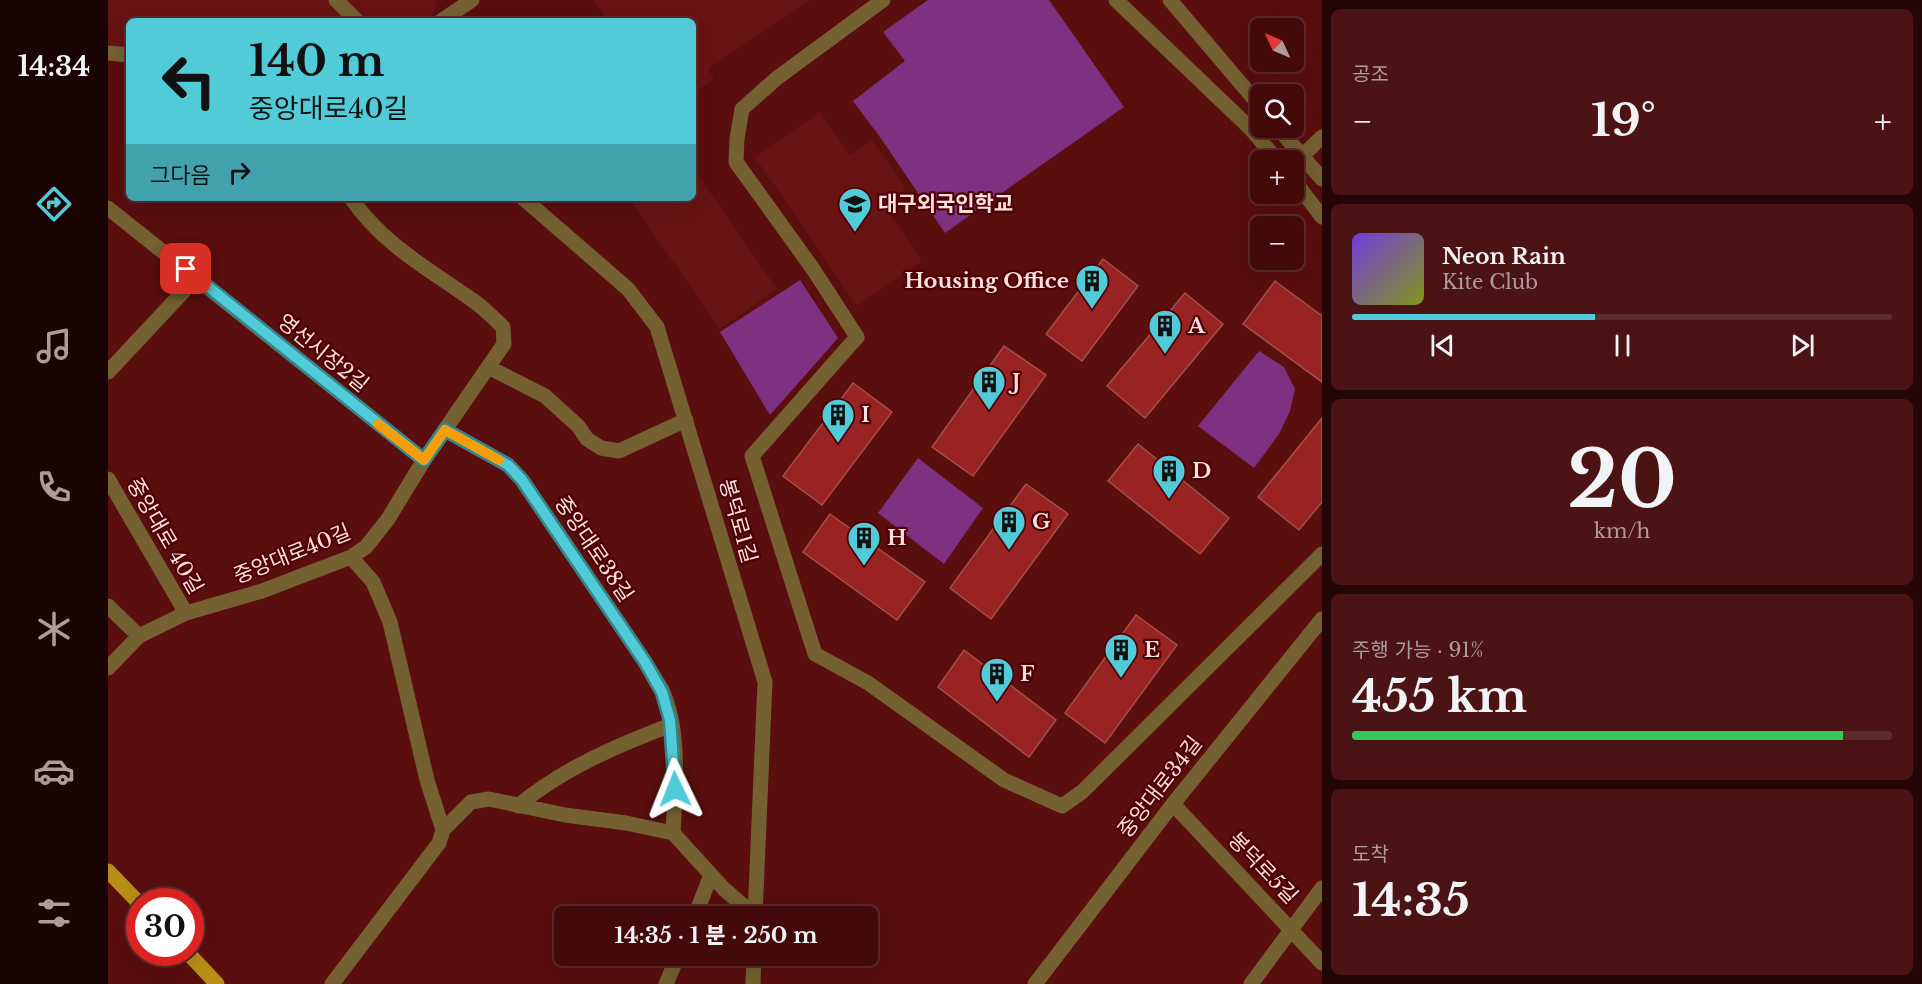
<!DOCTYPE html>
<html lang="ko">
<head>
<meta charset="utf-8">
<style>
	:root { --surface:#440a0a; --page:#4b1313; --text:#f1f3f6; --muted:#af9a9c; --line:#5c2b2b; --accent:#52cbd9 }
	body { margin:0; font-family:"Libre Baskerville","Noto Sans KR",serif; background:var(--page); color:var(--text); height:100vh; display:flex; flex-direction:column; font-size:22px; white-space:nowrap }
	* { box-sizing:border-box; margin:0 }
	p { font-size:20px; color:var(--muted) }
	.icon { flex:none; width:33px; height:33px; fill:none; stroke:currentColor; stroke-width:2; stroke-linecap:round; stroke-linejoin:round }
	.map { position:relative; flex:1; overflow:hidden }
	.drawer { display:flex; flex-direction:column; gap:9px; padding:9px; background:#250606; width:600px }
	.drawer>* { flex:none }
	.hud { position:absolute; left:18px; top:18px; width:570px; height:183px; border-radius:9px; box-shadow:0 6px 24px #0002,0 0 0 2px var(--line); background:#52cbd9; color:#111; overflow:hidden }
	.needle { width:39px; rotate:314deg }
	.fabs { position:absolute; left:1142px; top:18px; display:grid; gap:12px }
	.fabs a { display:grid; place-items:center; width:54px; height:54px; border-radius:9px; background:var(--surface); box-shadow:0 6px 24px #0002,0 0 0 2px var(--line); font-size:30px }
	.speed { position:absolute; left:18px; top:888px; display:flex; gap:12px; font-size:30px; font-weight:700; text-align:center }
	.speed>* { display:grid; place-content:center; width:78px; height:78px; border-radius:50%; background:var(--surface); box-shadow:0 6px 24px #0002,0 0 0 2px var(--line); line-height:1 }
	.speed .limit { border:9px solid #d22; background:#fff; color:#111 }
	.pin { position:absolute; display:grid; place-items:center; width:51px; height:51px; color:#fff; margin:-26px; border-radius:12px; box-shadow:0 3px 9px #0006 }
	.me { position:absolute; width:66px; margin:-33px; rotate:358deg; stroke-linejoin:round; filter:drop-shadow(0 0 4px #0008) }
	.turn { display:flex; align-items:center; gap:21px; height:126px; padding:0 24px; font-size:27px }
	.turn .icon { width:78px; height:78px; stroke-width:2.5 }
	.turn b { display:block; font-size:42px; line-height:51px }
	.then { display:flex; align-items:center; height:57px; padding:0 24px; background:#0003; gap:12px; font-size:22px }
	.big { font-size:45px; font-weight:800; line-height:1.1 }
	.drawer .widget { flex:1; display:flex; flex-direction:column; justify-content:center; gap:9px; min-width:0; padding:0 21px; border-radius:9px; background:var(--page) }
	.drawer .dial { align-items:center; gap:0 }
	.dial b { font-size:78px; line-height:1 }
	.song { display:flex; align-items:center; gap:18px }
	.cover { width:72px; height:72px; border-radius:9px; background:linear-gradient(135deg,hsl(260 70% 55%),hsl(70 70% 35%)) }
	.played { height:6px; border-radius:3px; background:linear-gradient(90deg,var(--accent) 45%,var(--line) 45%) }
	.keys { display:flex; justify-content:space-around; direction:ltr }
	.heat { display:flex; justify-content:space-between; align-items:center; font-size:33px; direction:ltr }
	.charge { height:9px; border-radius:4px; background:linear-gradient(90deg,#34c759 91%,var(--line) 0) }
	.trip { position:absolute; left:446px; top:906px; width:324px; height:60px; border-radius:9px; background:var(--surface); box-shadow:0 6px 24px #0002,0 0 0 2px var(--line); font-weight:800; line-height:60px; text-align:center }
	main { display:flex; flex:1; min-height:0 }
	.tab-bar { display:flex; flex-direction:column; width:108px; justify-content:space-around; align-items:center; background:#1b0404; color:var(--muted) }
	.tab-bar .icon { width:42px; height:42px }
	.tab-bar .on { color:var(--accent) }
	.tab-bar b { font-size:27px; color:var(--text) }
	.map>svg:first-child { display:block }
	.built { fill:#681313 }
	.green { fill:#7e3181 }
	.building { fill:#992322; stroke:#a2514a; stroke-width:1.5 }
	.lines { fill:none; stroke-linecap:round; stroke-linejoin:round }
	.minor { stroke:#746031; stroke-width:15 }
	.major { stroke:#b88e18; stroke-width:15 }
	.route-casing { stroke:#35848d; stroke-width:15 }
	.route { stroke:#52cbd9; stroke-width:10 }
	.slow { stroke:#f59e0b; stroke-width:10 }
	.labels { text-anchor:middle; stroke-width:4.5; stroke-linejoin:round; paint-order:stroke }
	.poi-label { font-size:21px; font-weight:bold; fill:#fde0dc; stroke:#4e0004; text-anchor:start }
	.street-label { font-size:21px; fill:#fde0dc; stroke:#4e0004 }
</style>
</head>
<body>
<main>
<nav class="tab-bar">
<b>14:34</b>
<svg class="icon on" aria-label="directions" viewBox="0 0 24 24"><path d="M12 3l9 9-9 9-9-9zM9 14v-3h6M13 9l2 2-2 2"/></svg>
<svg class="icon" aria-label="music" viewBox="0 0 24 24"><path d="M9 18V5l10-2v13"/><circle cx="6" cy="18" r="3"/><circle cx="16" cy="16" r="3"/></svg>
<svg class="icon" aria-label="phone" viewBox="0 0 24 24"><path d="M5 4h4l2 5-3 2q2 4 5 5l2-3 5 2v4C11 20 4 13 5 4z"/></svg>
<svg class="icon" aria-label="climate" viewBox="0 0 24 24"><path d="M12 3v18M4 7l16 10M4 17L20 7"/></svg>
<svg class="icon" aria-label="car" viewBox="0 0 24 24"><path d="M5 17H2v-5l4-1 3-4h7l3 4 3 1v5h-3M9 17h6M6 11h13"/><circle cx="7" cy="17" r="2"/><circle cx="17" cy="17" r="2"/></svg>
<svg class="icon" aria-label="filters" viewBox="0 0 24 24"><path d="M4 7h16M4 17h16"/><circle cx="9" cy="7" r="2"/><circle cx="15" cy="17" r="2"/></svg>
</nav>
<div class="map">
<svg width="1214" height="984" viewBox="0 0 1214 984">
	<rect width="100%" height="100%" fill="#5a0e0e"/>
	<!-- built -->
	<path class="built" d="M0 0H326L331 5 318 21H21V55L0 53Z
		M486 0H702L600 69 606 79 585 93V21H500Z
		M712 112 742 155 764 140 798 189 775 205 814 261 749 306 647 157Z
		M585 168 669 289 612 329 521 198H585Z"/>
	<!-- green -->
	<path class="green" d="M820 0H941L1016 107 837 233 772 137 745 101 797 61 775 32Z
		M692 280 730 338 662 415 612 332Z
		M1151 351 1176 367 1187 389 1182 411 1171 434 1146 468 1090 426Z
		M810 458 875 508 836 564 770 513Z"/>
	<!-- building -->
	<path class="building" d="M995 259 1030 286 974 361 938 334Z
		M1167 281 1214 316V382L1135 324Z
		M1077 293 1115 324 1037 418 999 386Z
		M896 346 938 375 865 476 824 447Z
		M745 383 784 412 714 505 675 476Z
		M1214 418V502L1191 530 1150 497Z
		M1030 444 1121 518 1092 554 1000 481Z
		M918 484 960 514 883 619 842 588Z
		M722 514 817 582 789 620 695 552Z
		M1028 615 1069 645 997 743 957 713Z
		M856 650 948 720 921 757 830 687Z"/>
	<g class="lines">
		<!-- minor -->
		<path class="minor" d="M228 0 249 21
			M775 0 669 78 634 109 629 139 628 162 705 269 749 337 644 456 707 654 760 683 896 780 954 806 974 792 1214 554
			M1008 0 1142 128 1169 160
			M1062 0 1152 106
			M333 21 364 0
			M0 53 21 55
			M1170 128 1214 179
			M1194 156 1214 137
			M1185 179 1214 217
			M415 198 520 289 549 327 657 682 647 916
			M0 208 316 460
			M380 367 437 396 470 426 479 439 493 448 511 451 578 420
			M0 372 89 277
			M337 430 400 465 414 480 537 662C543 672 549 681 554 690 573 730 567 790 565 833L616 889 647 916
			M0 479 78 613
			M243 557 265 582 282 622 319 780 335 830
			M0 606 31 636
			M0 668 31 636 78 613 154 591 243 557 258 547 280 519 316 460 396 344 395 327C386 319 377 309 367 302 320 268 277 247 243 198
			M1065 804 1214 963
			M410 806C454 769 510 745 563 725
			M587 916 603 875
			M224 984 331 843 335 830 363 802 381 799 457 815 518 823 565 833
			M558 984 570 956
			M645 984 646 956
			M927 984 1065 804 1214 619
			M1143 984 1214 888"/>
		<!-- major -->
		<path class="major" d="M0 871 32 904
			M79 952 109 984"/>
	</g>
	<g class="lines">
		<!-- route casing -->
		<g class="route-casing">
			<path id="route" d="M78 269 316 460 337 430 400 465 414 480 537 662 554 692 562 720 567 789"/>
		</g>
		<!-- route -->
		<use href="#route" class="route"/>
		<!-- slow -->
		<path class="slow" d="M270 424 316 460 337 430 391 460"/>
	</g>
	<!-- icons -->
	<defs>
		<g id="school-pin" transform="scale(1.725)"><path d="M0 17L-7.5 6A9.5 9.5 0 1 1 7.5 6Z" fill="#52cbd9" stroke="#4e0004"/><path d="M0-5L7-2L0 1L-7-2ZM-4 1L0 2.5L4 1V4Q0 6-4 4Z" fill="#111"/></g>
		<g id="building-pin" transform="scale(1.725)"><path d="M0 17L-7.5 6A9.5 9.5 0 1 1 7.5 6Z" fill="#52cbd9" stroke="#4e0004"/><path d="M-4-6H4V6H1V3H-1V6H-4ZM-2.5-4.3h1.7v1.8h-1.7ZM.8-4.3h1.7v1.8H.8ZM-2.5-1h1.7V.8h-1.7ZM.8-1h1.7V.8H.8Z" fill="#111"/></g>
	</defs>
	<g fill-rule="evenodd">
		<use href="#school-pin" x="747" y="204"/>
		<use href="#building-pin" x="984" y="281"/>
		<use href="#building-pin" x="1057" y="326"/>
		<use href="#building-pin" x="881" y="382"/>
		<use href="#building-pin" x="730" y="415"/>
		<use href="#building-pin" x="1061" y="471"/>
		<use href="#building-pin" x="901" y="522"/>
		<use href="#building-pin" x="756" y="538"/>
		<use href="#building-pin" x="1013" y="650"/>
		<use href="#building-pin" x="889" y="674"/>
	</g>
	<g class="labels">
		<!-- poi labels -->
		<g class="poi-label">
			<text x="770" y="211">대구외국인학교</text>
			<text x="961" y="288" text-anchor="end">Housing Office</text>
			<text x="1080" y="333">A</text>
			<text x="904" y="389">J</text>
			<text x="753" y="422">I</text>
			<text x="1084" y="478">D</text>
			<text x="924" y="529">G</text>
			<text x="779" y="545">H</text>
			<text x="1036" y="657">E</text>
			<text x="912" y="681">F</text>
		</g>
		<!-- street labels -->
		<g class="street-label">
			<text transform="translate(215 353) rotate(39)" y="7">영선시장2길</text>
			<text transform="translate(630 521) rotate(74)" y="7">봉덕로1길</text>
			<text transform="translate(57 536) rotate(60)" y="7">중앙대로 40길</text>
			<text transform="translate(486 549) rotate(56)" y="7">중앙대로38길</text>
			<text transform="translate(184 554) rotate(-22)" y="7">중앙대로40길</text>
			<text transform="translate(1052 787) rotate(-52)" y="7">중앙대로34길</text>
			<text transform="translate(1155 868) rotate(46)" y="7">봉덕로5길</text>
		</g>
	</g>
</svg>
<div class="fabs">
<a><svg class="needle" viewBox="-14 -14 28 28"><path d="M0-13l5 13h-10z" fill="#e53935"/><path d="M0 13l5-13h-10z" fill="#af9a9c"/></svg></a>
<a><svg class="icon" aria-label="search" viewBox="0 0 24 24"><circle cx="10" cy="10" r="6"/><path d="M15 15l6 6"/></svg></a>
<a>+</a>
<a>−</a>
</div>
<div class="speed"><div class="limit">30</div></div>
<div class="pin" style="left:78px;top:269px;background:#d93025"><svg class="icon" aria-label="arrive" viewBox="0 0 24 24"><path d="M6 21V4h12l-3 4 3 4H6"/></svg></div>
<svg class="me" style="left:567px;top:789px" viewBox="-20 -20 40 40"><path d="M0-17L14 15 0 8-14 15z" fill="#52cbd9" stroke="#fff" stroke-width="4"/></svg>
<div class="trip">14:35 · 1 분 · 250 m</div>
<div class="hud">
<div class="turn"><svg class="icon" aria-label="left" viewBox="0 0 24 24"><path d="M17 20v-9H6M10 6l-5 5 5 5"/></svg><div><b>140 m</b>중앙대로40길</div></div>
<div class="then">그다음<svg class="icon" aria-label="right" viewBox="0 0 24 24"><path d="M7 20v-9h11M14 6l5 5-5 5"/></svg></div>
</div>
</div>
<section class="drawer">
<div class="widget"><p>공조</p>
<div class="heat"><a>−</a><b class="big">19°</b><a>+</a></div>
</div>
<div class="widget">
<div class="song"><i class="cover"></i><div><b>Neon Rain</b><p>Kite Club</p></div></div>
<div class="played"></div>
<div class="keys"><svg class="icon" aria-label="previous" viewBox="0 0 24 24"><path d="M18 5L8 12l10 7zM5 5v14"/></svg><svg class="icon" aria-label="pause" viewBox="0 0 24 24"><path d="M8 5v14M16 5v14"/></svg><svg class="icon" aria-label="next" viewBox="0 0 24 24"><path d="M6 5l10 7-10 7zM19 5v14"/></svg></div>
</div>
<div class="widget dial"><b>20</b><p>km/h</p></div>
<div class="widget"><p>주행 가능 · 91%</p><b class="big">455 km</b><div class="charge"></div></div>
<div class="widget"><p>도착</p><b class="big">14:35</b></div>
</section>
</main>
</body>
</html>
